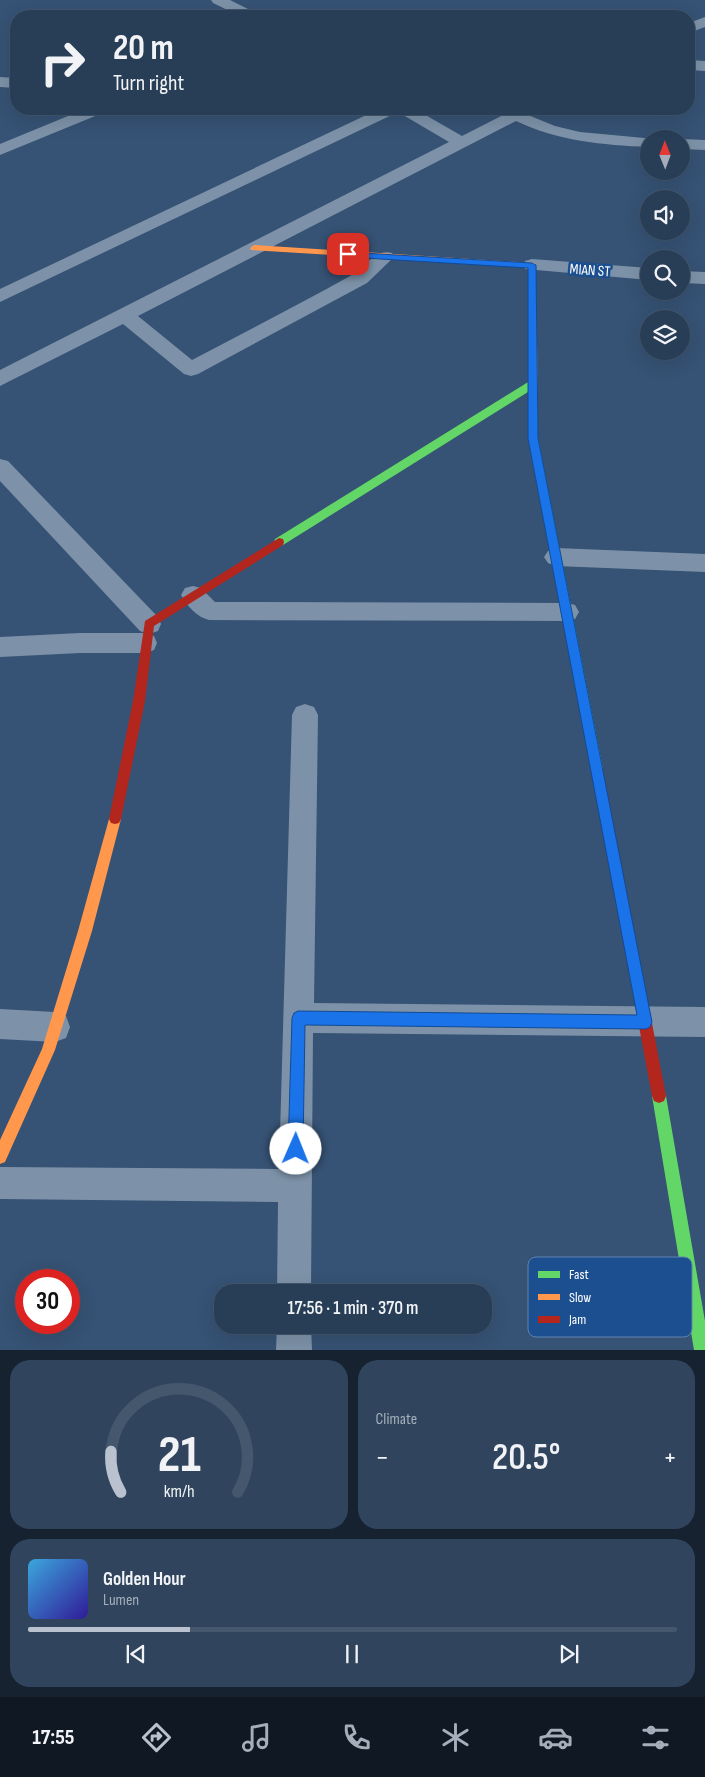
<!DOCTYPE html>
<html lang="en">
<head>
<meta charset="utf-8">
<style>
	:root { --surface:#283e57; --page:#30455d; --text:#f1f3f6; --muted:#a5aeba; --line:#44576d; --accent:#b9c2ce }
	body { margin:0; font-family:"Sofia Sans Condensed",sans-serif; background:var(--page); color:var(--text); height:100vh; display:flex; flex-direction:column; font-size:19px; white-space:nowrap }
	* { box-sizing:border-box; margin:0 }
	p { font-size:16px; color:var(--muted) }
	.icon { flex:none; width:28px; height:28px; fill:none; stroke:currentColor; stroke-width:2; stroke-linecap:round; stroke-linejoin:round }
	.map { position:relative; height:1350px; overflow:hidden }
	.sheet { display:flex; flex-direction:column; gap:10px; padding:10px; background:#162230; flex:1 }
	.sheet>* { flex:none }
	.guide { position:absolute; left:10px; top:10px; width:685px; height:105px; border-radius:20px; box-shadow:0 5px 20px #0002,0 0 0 1px var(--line); background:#283e57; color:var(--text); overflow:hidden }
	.needle { width:32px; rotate:359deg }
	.buttons { position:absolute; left:640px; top:130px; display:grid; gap:10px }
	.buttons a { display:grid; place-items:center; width:50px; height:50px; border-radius:50%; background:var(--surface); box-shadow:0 5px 20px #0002,0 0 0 1px var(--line); font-size:25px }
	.speed { position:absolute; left:15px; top:1269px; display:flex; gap:10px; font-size:25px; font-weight:700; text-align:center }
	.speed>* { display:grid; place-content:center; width:65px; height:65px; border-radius:50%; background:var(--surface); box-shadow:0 5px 20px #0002,0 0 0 1px var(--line); line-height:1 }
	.speed .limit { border:8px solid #d22; background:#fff; color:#111 }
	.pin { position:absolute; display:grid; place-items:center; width:42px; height:42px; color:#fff; margin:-21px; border-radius:10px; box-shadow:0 2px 8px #0006 }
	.me { position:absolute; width:55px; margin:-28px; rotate:1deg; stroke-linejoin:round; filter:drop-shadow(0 0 4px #0008) }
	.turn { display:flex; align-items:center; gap:18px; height:105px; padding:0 20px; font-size:22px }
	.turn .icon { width:65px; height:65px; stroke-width:2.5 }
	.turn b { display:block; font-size:35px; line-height:42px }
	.big { font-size:38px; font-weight:600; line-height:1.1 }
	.sheet .card { flex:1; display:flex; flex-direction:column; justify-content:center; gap:8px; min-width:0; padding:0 18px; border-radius:20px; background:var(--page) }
	.sheet .dial { align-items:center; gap:0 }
	.dial svg { height:130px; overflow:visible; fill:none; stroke:var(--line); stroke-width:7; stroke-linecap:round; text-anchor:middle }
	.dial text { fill:var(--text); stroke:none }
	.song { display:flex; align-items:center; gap:15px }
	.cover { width:60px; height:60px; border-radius:8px; background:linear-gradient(135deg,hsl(200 70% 55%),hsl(250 70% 35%)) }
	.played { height:5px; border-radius:2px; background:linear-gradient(90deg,var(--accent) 25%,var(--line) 25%) }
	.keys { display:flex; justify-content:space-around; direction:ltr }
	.heat { display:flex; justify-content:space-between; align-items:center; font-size:28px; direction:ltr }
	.sheet .tiles { flex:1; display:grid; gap:10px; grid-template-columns:1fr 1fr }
	.card:last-child { grid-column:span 2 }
	.trip { position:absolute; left:214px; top:1284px; width:278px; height:50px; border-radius:20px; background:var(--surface); box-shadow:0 5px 20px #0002,0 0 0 1px var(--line); font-weight:600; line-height:50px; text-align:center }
	.menu { display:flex; height:80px; justify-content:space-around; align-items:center; background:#101923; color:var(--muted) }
	.menu .icon { width:35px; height:35px }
	.menu .on { color:var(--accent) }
	.menu b { font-size:22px; color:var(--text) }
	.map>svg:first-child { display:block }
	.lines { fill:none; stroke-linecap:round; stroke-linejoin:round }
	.street { fill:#7d92a8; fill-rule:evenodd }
	.fast { fill:#63d668; fill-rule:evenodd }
	.slow { fill:#ff974d; fill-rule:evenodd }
	.jam { fill:#b3261e; fill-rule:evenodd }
	.route { fill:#1a73e8; stroke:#114b97 }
	.labels { text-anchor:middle; stroke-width:5; stroke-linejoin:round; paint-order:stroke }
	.far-street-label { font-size:15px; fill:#fff; stroke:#1b4f8f }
	.key { fill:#1b4f8f; stroke:#5f84b1; stroke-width:1 }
	.key-label { font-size:14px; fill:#fff }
</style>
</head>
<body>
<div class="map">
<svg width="705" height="1350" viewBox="0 0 705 1350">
	<rect width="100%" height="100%" fill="#365274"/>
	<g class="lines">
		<!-- street -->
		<path class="street" d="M211 0H230L256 13 258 16H240L213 3Z
			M705 17V27L689 33V23Z
			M689 60 705 61V71L689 70Z
			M0 77 16 78V88L0 87Z
			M85 109H107L105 112 0 155V144Z
			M379 109H415L462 136 515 109H535L528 115 555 126 580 132 655 139H649V147C602 145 558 141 516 121L138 316 192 360C245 332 298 305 350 276 364 269 374 248 392 253L394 257 367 283 198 374 191 376 184 374 123 324 0 386V370L449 142 398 112 0 302V289Z
			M681 139 705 140V150L681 149Z
			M532 259 649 268V280L525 269 523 265 525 261Z
			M681 271 705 272V284L681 283Z
			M0 459 8 461 158 617 161 624 158 631 149 634 140 631 0 481Z
			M556 548 705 554V572L556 566 548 563 544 557 548 551Z
			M193 586 201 588 215 602 567 603 575 605 579 612 575 619 567 621 209 620C197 617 187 606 181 595L185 588Z
			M80 633H145L154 636 157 643 154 650 145 653H80L0 657V637Z
			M305 704 314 707 318 715 314 1003 705 1007V1037L313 1033 311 1292H277L278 1202 0 1199V1167L279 1169 292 715 296 707Z
			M0 1009 55 1012 66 1016 70 1027 66 1038 55 1042 0 1039Z
			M277 1325H311L312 1350H276Z"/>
		<!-- fast -->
		<path class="fast" d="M533 379 538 382V438L603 769 601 773 597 774 593 773 591 769 528 438V392L283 545 279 546 274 542 275 539Z
			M659 1089 664 1091 666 1096 705 1321V1350H694L652 1096 654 1091Z"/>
		<!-- slow -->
		<path class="slow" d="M254 245 535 263 538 382 533 385 528 382V267L251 250 250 248Z
			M115 814 119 815 121 819 92 931 55 1050 5 1162 0 1164V1140L42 1049 78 931 109 819 111 815Z"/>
		<!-- jam -->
		<path class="jam" d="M279 538 283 539 284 542 283 545 154 626 145 701 121 819 119 823 115 824 111 823 109 819 133 701 145 621Z
			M597 764 601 765 603 769 666 1096 664 1101 659 1103 654 1101 652 1096 591 769 593 765Z"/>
	</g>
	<!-- route -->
	<path class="route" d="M345 252 532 263 536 265 538 438 652 1022 650 1027 646 1029 305 1025 303 1149 301 1154 296 1156 290 1154 288 1149 292 1018 294 1013 298 1011 637 1015 528 438V268L348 257 344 254Z"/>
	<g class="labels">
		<!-- far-street labels -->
		<g class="far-street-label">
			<text transform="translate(590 270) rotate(4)" y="5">MIAN ST</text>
		</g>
	</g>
	<!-- legend -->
	<rect x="528" y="1257" width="164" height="80" rx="8" class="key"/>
	<rect x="538" y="1271" width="22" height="7" fill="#63d668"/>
	<rect x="538" y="1294" width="22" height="6" fill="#ff974d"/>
	<rect x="538" y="1316" width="22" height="7" fill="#b3261e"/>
	<g class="key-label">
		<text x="569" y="1279">Fast</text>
		<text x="569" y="1302">Slow</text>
		<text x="569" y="1324">Jam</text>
	</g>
</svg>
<div class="buttons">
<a><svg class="needle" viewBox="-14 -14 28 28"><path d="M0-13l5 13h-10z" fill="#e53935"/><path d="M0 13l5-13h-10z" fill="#a5aeba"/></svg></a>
<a><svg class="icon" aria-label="sound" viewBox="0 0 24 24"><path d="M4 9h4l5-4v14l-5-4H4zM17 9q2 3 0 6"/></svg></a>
<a><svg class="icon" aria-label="search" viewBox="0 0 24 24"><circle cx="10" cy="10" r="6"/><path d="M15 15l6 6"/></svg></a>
<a><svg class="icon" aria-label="layers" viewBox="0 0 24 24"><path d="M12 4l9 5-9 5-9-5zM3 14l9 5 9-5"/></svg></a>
</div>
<div class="speed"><div class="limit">30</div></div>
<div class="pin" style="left:348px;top:254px;background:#d93025"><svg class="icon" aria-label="arrive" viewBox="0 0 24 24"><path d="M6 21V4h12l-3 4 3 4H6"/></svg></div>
<svg class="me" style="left:296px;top:1149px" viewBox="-20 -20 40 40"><circle r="19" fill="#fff"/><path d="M0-13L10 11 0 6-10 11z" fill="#1a73e8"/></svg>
<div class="trip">17:56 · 1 min · 370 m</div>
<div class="guide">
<div class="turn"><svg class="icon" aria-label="right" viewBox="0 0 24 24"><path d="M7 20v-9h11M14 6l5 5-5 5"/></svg><div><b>20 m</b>Turn right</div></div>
</div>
</div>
<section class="sheet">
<div class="tiles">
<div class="card dial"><svg viewBox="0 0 100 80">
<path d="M14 69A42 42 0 1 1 86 69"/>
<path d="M14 69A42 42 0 0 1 8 44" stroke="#b9c2ce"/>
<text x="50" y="56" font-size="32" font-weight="700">21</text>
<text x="50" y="72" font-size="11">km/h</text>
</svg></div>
<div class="card"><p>Climate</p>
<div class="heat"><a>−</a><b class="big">20.5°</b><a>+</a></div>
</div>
<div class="card">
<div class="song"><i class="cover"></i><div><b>Golden Hour</b><p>Lumen</p></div></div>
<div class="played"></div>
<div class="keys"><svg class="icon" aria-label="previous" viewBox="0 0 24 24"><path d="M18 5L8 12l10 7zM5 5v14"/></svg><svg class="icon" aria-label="pause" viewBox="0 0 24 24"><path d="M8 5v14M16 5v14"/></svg><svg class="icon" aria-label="next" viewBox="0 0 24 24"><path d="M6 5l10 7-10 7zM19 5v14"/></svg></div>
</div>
</div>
</section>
<nav class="menu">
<b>17:55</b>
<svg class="icon on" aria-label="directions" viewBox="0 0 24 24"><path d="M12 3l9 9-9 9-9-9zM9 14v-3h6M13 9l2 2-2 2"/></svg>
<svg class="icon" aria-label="music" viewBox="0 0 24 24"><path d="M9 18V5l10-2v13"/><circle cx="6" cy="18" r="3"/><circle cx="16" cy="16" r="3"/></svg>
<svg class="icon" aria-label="phone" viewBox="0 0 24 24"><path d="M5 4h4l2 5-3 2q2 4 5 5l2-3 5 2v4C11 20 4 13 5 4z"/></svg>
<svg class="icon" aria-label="climate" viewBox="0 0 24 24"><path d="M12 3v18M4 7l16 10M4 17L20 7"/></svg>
<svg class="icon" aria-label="car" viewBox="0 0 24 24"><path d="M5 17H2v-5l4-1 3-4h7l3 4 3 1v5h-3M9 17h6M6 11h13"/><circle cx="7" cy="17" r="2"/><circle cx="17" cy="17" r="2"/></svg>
<svg class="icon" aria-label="filters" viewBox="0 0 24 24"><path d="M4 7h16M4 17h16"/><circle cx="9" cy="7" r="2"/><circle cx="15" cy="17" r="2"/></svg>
</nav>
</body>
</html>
